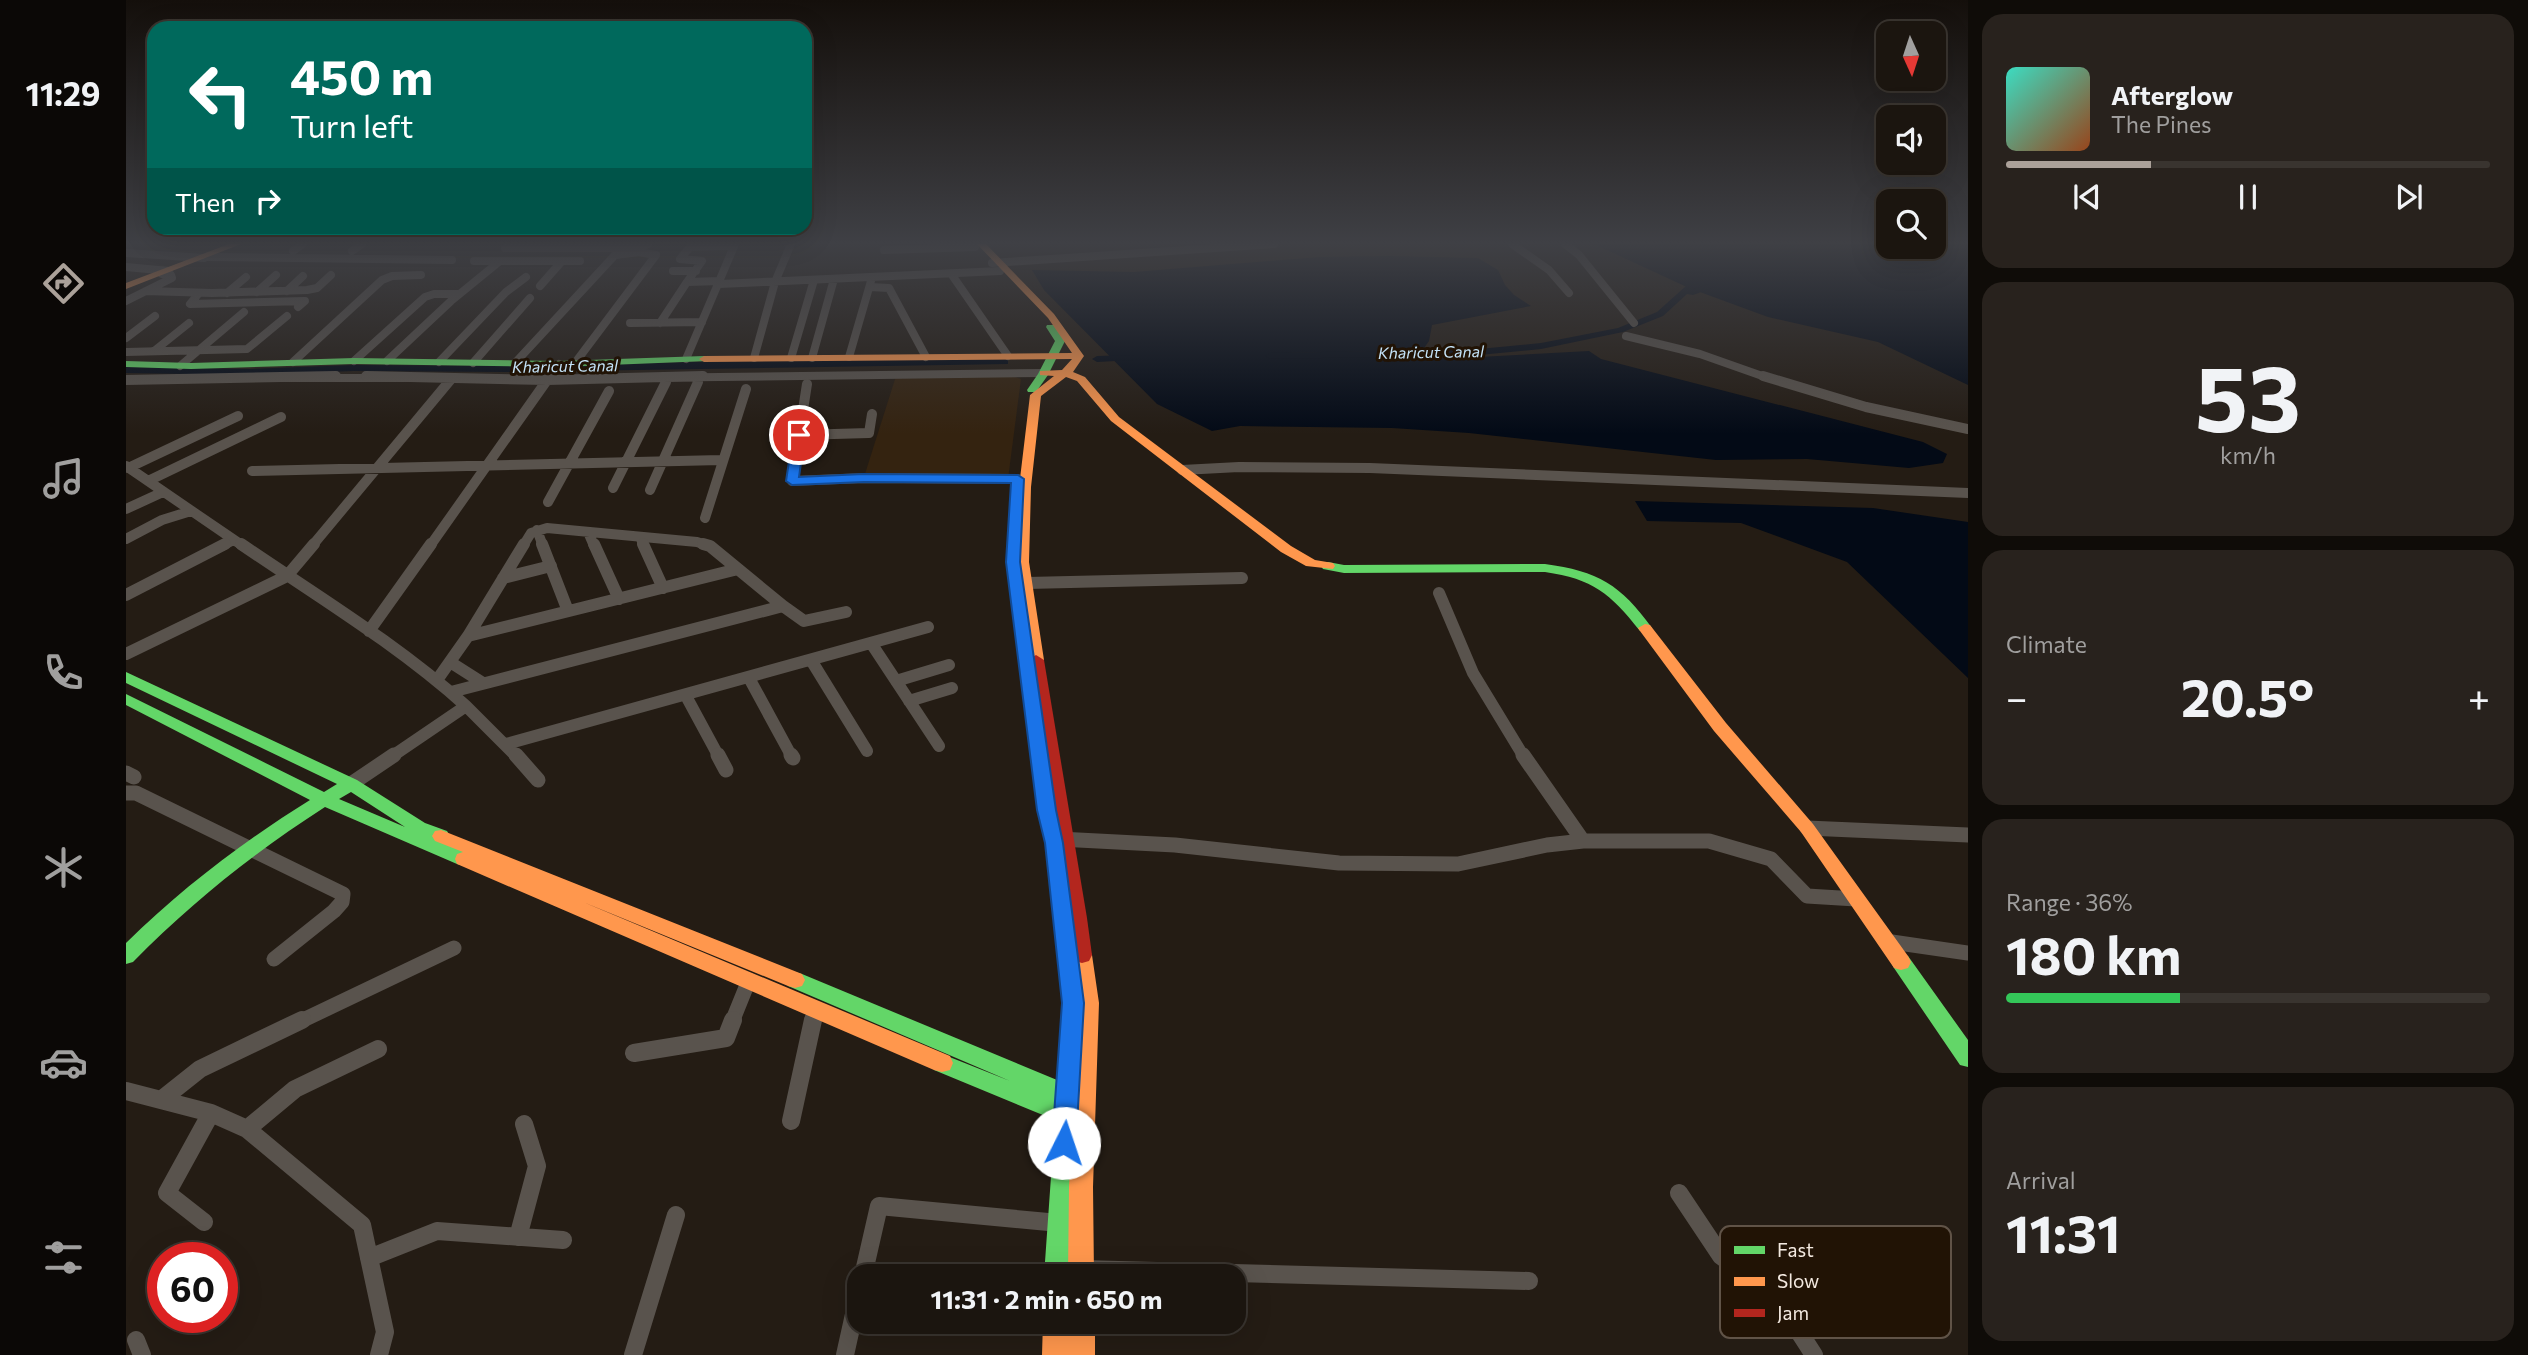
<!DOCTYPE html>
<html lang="en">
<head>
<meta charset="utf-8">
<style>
	:root { --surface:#1b150f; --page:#28221d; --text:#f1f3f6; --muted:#a09f9e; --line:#39342f; --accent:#aba199 }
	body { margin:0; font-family:Commissioner,sans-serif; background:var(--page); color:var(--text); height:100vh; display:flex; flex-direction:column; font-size:26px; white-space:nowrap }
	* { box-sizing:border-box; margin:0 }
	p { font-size:23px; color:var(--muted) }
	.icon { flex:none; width:38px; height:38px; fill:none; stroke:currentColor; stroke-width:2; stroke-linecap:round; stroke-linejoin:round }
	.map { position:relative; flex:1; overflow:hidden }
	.panel { display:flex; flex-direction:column; gap:14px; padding:14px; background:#0f0c08; width:560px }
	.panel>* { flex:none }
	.guide { position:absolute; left:21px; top:21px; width:665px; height:214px; border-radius:21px; box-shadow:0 7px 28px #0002,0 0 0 2px var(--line); background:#00695c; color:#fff; overflow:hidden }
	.needle { width:46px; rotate:177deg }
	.fabs { position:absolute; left:1750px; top:21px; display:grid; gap:14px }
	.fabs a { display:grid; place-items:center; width:70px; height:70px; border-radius:14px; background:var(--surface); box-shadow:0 7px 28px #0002,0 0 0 2px var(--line); font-size:35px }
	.speed { position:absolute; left:21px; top:1242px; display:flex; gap:14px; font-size:35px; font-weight:700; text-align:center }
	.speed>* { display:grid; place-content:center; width:91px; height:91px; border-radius:50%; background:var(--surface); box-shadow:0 7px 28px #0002,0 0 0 2px var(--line); line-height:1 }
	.speed .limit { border:10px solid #d22; background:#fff; color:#111 }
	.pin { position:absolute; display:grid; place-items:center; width:60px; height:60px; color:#fff; margin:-30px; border:4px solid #fff; border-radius:50%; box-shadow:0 2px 7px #0007 }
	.me { position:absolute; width:77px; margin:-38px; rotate:4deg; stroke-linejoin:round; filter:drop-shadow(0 0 5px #0008) }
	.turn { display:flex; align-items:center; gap:24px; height:147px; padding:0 28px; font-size:32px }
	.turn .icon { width:91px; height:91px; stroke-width:2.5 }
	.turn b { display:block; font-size:49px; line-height:60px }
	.then { display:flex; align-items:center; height:66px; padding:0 28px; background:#0003; gap:14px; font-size:26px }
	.big { font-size:52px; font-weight:700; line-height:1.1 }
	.panel .card { flex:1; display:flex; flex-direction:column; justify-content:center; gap:10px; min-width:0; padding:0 24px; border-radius:21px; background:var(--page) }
	.panel .dial { align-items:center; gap:0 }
	.dial b { font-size:91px; line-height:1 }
	.song { display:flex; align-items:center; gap:21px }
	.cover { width:84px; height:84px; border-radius:10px; background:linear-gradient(135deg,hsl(170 70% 55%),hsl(20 70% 35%)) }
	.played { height:7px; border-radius:4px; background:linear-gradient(90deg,var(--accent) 30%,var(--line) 30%) }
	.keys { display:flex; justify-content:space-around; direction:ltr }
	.heat { display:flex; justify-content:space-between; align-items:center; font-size:38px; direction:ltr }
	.charge { height:10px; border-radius:5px; background:linear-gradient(90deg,#34c759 36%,var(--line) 0) }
	.trip { position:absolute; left:721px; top:1264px; width:399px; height:70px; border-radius:21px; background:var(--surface); box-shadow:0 7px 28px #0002,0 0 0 2px var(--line); font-weight:700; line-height:70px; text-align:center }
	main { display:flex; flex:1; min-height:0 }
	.dock { display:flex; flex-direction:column; width:126px; justify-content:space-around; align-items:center; background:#0b0806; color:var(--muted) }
	.dock .icon { width:49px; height:49px }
	.dock .on { color:var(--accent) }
	.dock b { font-size:32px; color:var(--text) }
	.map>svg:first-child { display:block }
	.built { fill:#342310 }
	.water { fill:#030a16 }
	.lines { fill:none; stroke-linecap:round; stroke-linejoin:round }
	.canal { fill:#030a16; fill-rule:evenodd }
	.street-far4 { stroke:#59534d; stroke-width:8 }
	.street-far3 { stroke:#59534d; stroke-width:10 }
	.street-far2 { stroke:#59534d; stroke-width:12 }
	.street-far1 { stroke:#59534d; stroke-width:15 }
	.street { stroke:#59534d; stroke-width:18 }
	.fast { fill:#63d668; fill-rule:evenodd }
	.slow { fill:#ff974d; fill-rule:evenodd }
	.jam { fill:#b3261e; fill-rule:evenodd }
	.route { fill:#1a73e8; stroke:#114b97; stroke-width:2 }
	.labels { text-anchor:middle; stroke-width:6; stroke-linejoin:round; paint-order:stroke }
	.far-water-label { font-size:16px; font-style:italic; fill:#c4e3f8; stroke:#211305 }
	.key { fill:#211305; stroke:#605347; stroke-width:2 }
	.key-label { font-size:19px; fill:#f3e9e0 }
</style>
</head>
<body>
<main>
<nav class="dock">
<b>11:29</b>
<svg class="icon on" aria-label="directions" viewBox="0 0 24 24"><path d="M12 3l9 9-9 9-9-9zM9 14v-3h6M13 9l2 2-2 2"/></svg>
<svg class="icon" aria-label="music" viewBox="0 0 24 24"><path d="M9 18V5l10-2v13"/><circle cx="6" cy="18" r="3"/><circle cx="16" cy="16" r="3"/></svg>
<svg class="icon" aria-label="phone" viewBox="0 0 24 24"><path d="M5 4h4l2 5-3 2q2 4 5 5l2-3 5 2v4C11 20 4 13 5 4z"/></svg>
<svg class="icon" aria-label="climate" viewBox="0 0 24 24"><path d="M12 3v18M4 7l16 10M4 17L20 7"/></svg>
<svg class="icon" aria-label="car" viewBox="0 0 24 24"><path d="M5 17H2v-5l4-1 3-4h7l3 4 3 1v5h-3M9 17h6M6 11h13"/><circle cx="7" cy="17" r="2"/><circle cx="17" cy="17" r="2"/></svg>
<svg class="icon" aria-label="filters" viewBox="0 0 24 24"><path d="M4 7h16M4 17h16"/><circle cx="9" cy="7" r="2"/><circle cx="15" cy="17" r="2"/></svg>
</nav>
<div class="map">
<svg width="1842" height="1355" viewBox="0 0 1842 1355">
	<rect width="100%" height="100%" fill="#241c14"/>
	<!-- built -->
	<path class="built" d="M770 376H886L895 379 882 479 738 477Z"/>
	<!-- water -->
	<path class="water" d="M1468 244H1762V247H1808V244H1842V385L1752 342 1642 317 1563 288Z
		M1262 256 1352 258 1372 270 1379 285 1388 295 1405 306 1306 325 1303 341 1298 348 1276 351 1160 353 1161 357H1353L1463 351 1475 359 1797 442 1821 454 1817 463 1783 468 1681 459 1590 460 1343 433 1266 428 1114 426 1086 431 1031 404 918 290 906 270 1008 272 1194 257Z
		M1509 501 1747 508 1842 522V678L1721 562 1615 523 1521 521Z"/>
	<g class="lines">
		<!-- canal -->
		<path class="canal" d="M1586 283H1589V287L1567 295 1561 294 1537 316 1497 332 1415 349 1353 355 1144 359 1139 356 1144 353 1353 349 1415 343 1492 328 1531 312 1560 286H1566L1567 289Z
			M1005 355 1008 356V360L971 362 966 359 971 356Z
			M879 359 882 360V364L381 372 228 371 124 375 0 373V367L124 369 228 365 381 366 658 360Z"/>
		<!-- street-far4 -->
		<path class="street-far4" d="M1386 244 1423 270 1443 293
			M1439 244 1453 255 1508 323
			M379 248H514L522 244
			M758 250 849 247
			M167 251 177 244
			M226 251 236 244
			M0 253 78 258
			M81 257 326 260
			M374 261H454
			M866 263 1148 244
			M0 267 43 271
			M547 271H570
			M826 275 882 356
			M594 281 561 282 576 261 554 259 564 247 608 246
			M593 284 874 271
			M414 286 436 261
			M744 287 763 288 800 357
			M20 291 86 293 181 290 191 288 205 275
			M161 291 177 276
			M131 292 150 275
			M73 293 64 304 179 301 172 307
			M101 293 120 277
			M0 301 46 278 45 275 36 274
			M504 323 576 322
			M534 323 561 282
			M1500 336 1574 354 1642 378
			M0 338 29 316
			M28 351 63 323
			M0 352 121 349 161 316
			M723 357 745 281
			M628 358 649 282 665 244
			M665 358 688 280
			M686 358 708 279
			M560 359 609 244
			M228 361 299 297 308 294H333
			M261 361 325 301 374 261H348
			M167 362 256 280 266 276 295 275
			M313 362 380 292 400 277
			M347 363 404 298
			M389 363 489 255 513 252 530 255 449 363
			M54 366 118 312
			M111 378H325
			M423 378 433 364
			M504 378 918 373"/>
		<!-- street-far3 -->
		<path class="street-far3" d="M240 376 421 380 577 376
			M1637 376 1740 407 1842 429
			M0 380 210 376
			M681 384 666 481 738 478 892 479
			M673 435 743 433 746 414
			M0 466 117 546
			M2 468 112 416
			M1056 470 1113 467 1244 468 1842 493
			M126 471 595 460
			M22 481 155 417
			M487 488 540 382
			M524 490 572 382
			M422 502 483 391
			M0 509 37 492
			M579 518 620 389
			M411 530 417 546
			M462 532 468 546
			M514 537 518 546
			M0 539 36 520 65 511
			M96 546 107 540
			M186 546 326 378
			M304 546 424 376
			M397 546 405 533 421 528 571 542 583 546"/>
		<!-- street-far2 -->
		<path class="street-far2" d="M115 544C191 596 271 644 340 706L265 757
			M416 544 442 611
			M468 544 493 599
			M517 544 537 588
			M377 578 425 566
			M901 583 1116 578
			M1313 593 1347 673 1398 757
			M0 595 99 544
			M657 606 678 621 720 612
			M243 631 305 544
			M342 636 612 569
			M745 643 813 746
			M0 654 161 576 188 544
			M685 660 741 751
			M324 662 357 683
			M623 678 666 757
			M311 680 342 636 398 544
			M770 681 823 665
			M325 692 657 606 584 546 577 544
			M560 696 593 757
			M783 701 826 688
			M340 706 391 757
			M380 744 802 627"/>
		<!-- street-far1 -->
		<path class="street-far1" d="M390 755 412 780
			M592 755 600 770
			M665 755 667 758
			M1397 755 1457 841
			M0 773 8 777
			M225 784 268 755
			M0 793H10L217 894 216 902 208 911 148 959
			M1681 828 1842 835
			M933 839 1049 845 1213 863 1332 864 1421 845 1457 841H1583L1645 859 1681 896 1730 899
			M1759 941 1842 953
			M173 1022 328 948
			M606 1022 623 980
			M686 1022 689 1009"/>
		<!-- street -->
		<path class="street" d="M508 1053 600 1038 607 1020
			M0 1091 85 1113 121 1129 236 1225 259 1332 253 1355
			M35 1100 74 1069 176 1020
			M665 1121 687 1020
			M121 1129 169 1089 252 1049
			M1553 1193 1595 1256 1650 1296 1688 1355
			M78 1222 41 1193 85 1113
			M392 1237 411 1166 398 1124
			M243 1258 311 1231 437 1240
			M955 1269 1403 1281
			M737 1276 753 1206 933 1223
			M10 1340 16 1355
			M507 1355 550 1215
			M719 1355 733 1292"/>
		<!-- fast -->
		<path class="fast" d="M921 325H929L939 341 922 375 910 392H902L901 390 912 374 929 341 920 327Z
			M578 356 583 359 582 361 433 367 228 364 65 369 0 367V361L65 363 228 358 433 361Z
			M1202 562 1218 565 1419 564C1472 571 1495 585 1526 628L1524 631H1514C1484 593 1467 579 1419 572L1218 573 1197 569 1195 566 1197 563Z
			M0 672 231 780 299 823 321 831 324 836 321 841 316 842 345 854 347 859 345 864 338 866 331 864 199 807C129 852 66 902 7 962L0 964V943C56 888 118 841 184 800L0 705V694L198 792 211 784 0 683ZM225 792 279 827 213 799Z
			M921 807 927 809 930 813 937 843 958 1004 953 1089 960 1098 952 1108 960 1117 956 1124 951 1126 944 1276H918L929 1120 808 1070 805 1063 808 1056 816 1054 884 1081 662 986 659 980 662 974 669 972 676 974 931 1080 936 1004 919 843 912 813 915 809Z
			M1775 954 1782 956 1842 1040V1067L1834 1065 1768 968 1765 962 1768 956Z"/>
		<!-- slow -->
		<path class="slow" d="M103 244H115L0 289V283Z
			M851 244H860L928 314 958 356 947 372 959 377 993 417 1165 546 1189 560 1207 563 1209 566 1207 569 1180 566 1155 552 985 421 951 381 940 377 915 396 905 487 903 562 918 660 915 663H905L889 562 893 487 904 395 928 376 914 375V371L936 370 946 359 578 362 573 359 578 356 946 353 922 318Z
			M1519 624 1524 625 1600 723 1687 824 1782 956 1785 962 1782 968 1775 970 1768 968 1675 832 1588 731 1514 631 1512 628Z
			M315 830 676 974 679 980 676 986 669 988 662 986 457 902 824 1056 827 1063 824 1070 816 1072 808 1070 331 864 329 859 331 854 337 852 309 841 306 836 309 831Z
			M956 947 963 949 966 955 973 1003 967 1187 968 1276H942L943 1187 951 1003 946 955 949 949Z
			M917 1321H969V1355H916Z"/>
		<!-- jam -->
		<path class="jam" d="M910 655 918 660 961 918 966 955 963 961 956 963 949 961 946 955 902 660Z"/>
	</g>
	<!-- sky -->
	<linearGradient id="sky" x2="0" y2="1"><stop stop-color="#140f0b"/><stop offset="0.56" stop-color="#3f4045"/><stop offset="1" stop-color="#3f4045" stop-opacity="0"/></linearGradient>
	<rect width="1842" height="434" fill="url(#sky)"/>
	<!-- route -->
	<path class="route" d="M673 432 679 435 673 477 738 474 892 475 898 479 894 562 930 810 937 843 958 1003 950 1143 947 1150 938 1154 930 1150 926 1143 936 1003 919 843 911 810 880 562 885 483 738 482 666 485 660 481 667 435Z"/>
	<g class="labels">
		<!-- far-water labels -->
		<g class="far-water-label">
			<text transform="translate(1305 352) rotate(-1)" y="6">Kharicut Canal</text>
			<text transform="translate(439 366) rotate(-1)" y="6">Kharicut Canal</text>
		</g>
	</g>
	<!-- legend -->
	<rect x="1594" y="1226" width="231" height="112" rx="10" class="key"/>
	<rect x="1608" y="1246" width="31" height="8" fill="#63d668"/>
	<rect x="1608" y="1277" width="31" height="9" fill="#ff974d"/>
	<rect x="1608" y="1309" width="31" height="8" fill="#b3261e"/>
	<g class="key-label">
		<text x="1651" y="1257">Fast</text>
		<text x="1651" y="1288">Slow</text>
		<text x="1651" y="1320">Jam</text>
	</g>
</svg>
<div class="fabs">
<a><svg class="needle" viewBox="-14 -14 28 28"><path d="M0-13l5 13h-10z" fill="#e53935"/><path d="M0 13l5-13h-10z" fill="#a09f9e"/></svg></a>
<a><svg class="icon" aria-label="sound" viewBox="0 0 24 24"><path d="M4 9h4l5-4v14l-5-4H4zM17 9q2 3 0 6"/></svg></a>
<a><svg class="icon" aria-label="search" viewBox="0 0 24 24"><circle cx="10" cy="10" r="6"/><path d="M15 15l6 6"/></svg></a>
</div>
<div class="speed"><div class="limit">60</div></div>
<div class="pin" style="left:673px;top:435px;background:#d93025"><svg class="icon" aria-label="arrive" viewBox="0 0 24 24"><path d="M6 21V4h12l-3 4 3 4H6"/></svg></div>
<svg class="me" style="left:938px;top:1143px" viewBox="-20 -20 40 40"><circle r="19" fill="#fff"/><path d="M0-13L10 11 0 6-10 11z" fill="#1a73e8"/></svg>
<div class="trip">11:31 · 2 min · 650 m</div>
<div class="guide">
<div class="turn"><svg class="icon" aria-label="left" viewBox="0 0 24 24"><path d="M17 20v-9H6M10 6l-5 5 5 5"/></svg><div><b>450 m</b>Turn left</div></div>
<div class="then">Then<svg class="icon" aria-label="right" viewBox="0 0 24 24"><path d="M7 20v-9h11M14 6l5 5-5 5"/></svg></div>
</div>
</div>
<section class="panel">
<div class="card">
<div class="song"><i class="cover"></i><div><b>Afterglow</b><p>The Pines</p></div></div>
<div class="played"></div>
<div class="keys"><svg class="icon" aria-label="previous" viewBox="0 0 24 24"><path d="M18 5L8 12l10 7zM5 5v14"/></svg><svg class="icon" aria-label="pause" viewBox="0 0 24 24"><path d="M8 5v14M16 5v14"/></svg><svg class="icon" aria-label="next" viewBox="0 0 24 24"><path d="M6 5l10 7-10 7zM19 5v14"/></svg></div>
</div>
<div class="card dial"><b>53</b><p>km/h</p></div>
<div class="card"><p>Climate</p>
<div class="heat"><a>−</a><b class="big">20.5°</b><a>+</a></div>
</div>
<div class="card"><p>Range · 36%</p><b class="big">180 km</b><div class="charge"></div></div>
<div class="card"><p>Arrival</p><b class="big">11:31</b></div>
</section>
</main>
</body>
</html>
